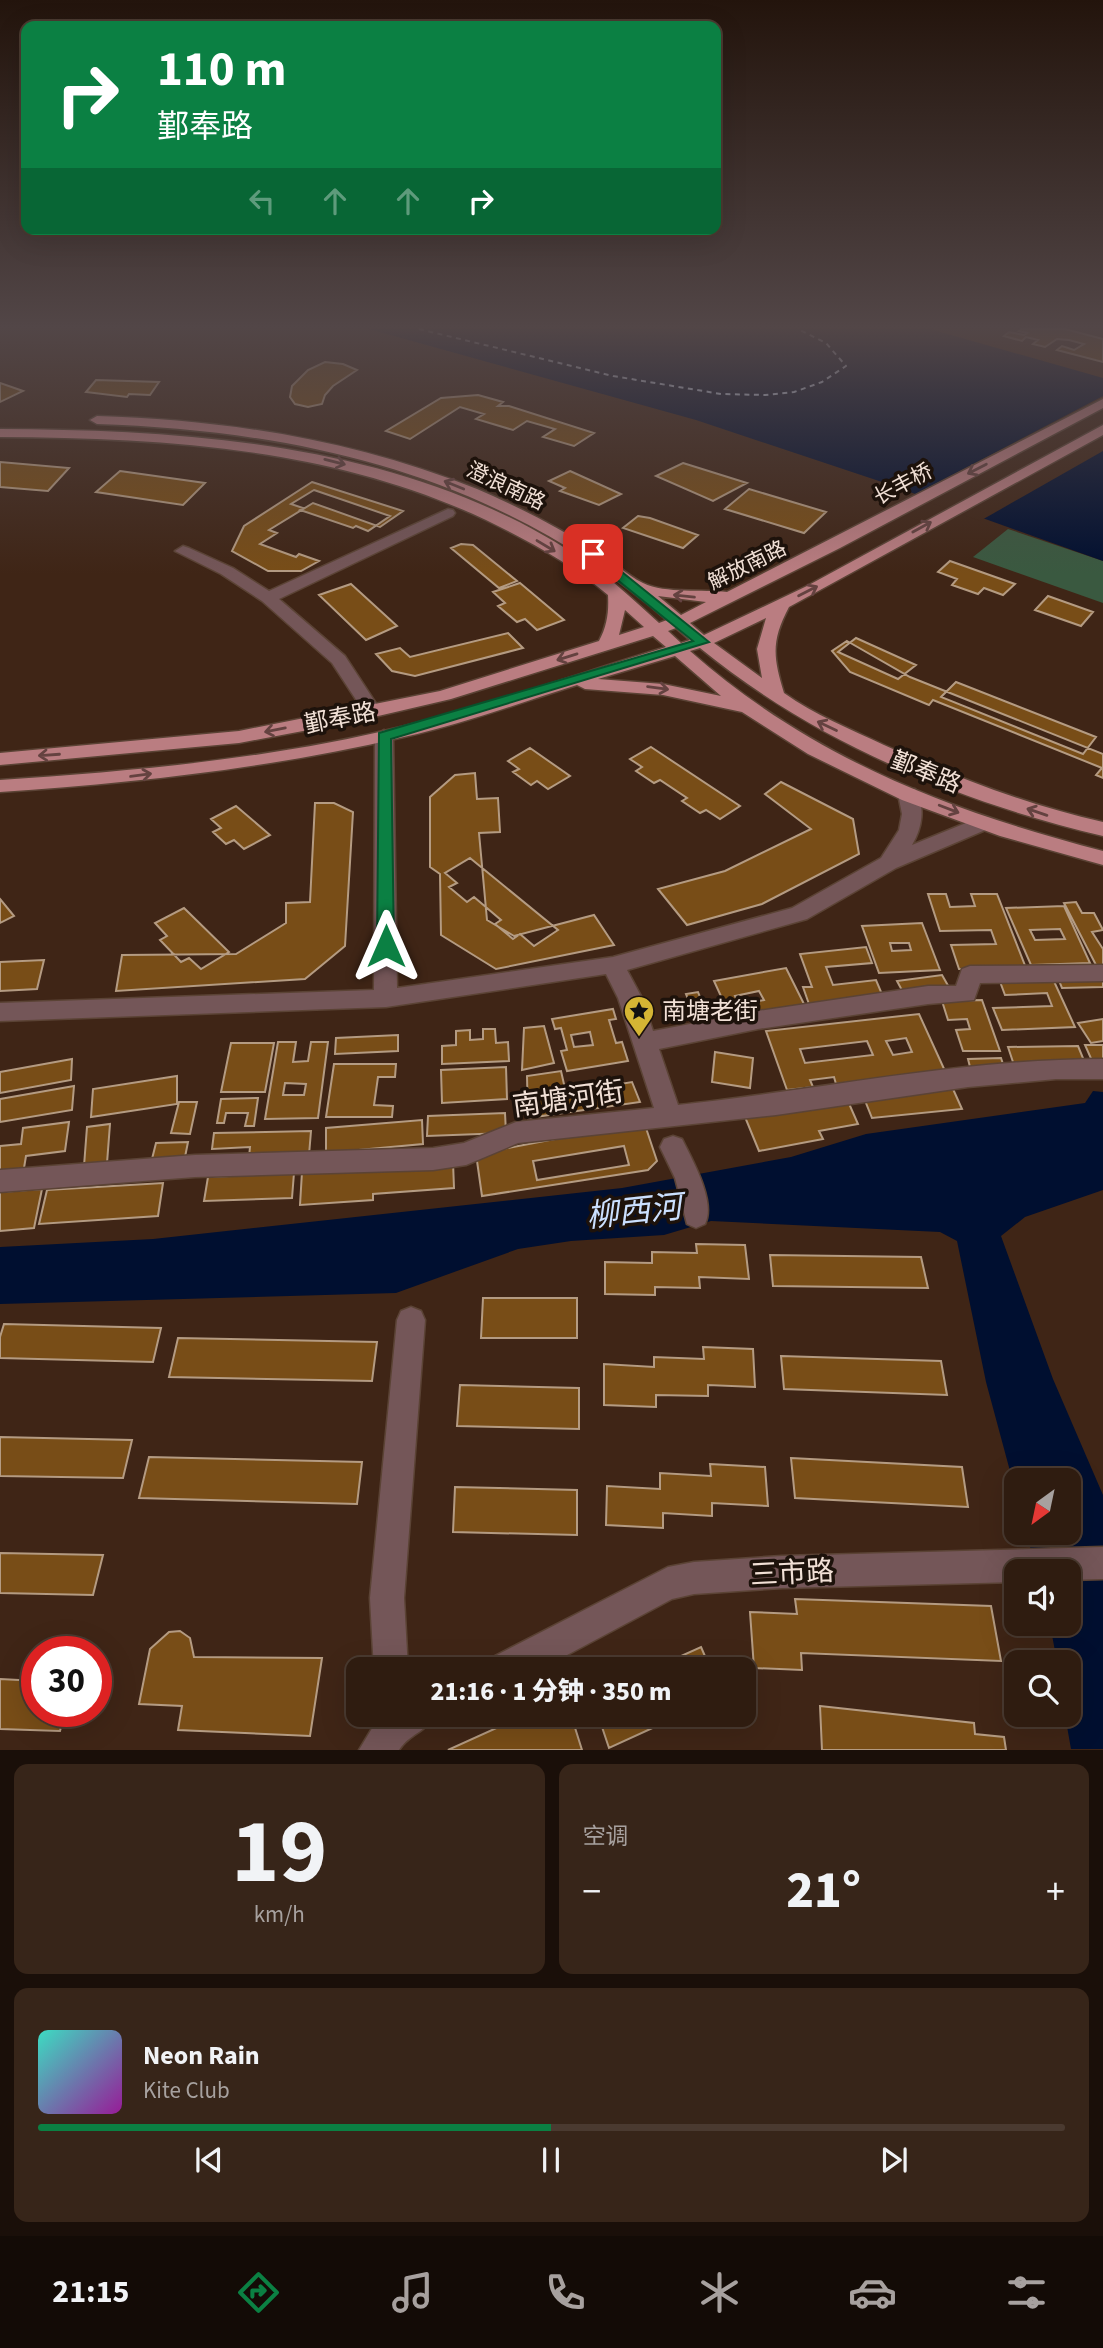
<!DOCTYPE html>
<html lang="zh">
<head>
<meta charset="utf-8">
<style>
	:root { --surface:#2f1c10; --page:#372519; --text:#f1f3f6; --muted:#a7a19f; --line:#4a3a30; --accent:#0b8043 }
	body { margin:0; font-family:"Source Sans 3","Noto Sans SC",sans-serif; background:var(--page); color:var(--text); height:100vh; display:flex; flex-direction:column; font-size:26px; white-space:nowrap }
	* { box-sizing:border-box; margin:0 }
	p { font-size:23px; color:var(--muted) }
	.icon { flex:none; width:38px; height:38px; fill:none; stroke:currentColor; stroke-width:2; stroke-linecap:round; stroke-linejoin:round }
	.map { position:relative; height:1750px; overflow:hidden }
	.details { display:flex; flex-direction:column; gap:14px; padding:14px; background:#1a0f09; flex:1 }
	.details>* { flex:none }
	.hud { position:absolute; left:21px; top:21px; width:700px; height:214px; border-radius:14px; box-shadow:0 7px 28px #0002,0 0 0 2px var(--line); background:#0b8043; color:#fff; overflow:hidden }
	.needle { width:46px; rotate:213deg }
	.tools { position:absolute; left:1004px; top:1468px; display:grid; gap:14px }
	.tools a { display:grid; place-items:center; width:77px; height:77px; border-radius:14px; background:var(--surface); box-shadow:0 7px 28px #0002,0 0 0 2px var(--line); font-size:35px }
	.speed { position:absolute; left:21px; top:1636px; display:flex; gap:14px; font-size:35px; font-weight:700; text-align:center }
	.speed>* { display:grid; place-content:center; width:91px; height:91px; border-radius:50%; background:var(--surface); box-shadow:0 7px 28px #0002,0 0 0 2px var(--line); line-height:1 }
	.speed .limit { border:10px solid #d22; background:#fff; color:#111 }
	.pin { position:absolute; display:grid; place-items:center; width:60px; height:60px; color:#fff; margin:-30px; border-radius:14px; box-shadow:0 4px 10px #0006 }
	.me { position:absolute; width:77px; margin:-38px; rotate:0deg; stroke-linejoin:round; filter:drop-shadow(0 0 5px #0008) }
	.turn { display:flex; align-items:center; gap:24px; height:147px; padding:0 21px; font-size:32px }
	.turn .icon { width:91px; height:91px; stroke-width:2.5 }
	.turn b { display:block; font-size:49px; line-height:60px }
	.lanes { display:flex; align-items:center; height:66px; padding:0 21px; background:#0003; justify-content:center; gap:35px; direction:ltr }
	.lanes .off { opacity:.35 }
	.big { font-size:52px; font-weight:800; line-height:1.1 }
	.details .widget { flex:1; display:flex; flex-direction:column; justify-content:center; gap:10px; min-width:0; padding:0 24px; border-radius:14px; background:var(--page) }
	.details .dial { align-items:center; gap:0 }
	.dial b { font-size:91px; line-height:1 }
	.song { display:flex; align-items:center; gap:21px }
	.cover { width:84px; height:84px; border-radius:10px; background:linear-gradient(135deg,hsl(170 70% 55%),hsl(300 70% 35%)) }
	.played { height:7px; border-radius:4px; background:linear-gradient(90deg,var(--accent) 50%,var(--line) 50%) }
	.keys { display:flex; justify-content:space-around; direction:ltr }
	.heat { display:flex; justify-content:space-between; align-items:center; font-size:38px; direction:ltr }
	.details .tiles { flex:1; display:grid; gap:14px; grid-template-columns:1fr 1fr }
	.widget:last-child { grid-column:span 2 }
	.trip { position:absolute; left:346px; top:1657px; width:410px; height:70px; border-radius:14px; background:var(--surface); box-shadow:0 7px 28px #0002,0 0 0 2px var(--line); font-weight:800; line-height:70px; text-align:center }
	.tabs { display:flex; height:112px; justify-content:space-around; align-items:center; background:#130b06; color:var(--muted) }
	.tabs .icon { width:49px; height:49px }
	.tabs .on { color:var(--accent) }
	.tabs b { font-size:32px; color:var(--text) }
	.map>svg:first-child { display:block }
	.green { fill:#3a5940 }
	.water { fill:#000f30 }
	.pier { fill:#3f2516 }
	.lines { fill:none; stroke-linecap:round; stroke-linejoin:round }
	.ferry { stroke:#cbe0ff; stroke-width:2; stroke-dasharray:5 4.5; stroke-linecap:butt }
	.building { fill:#784d17; stroke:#b49b82; stroke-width:2; fill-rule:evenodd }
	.minor-casing { stroke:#5b4335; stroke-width:3 }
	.major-casing { stroke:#5b4335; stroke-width:3 }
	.minor { fill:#745658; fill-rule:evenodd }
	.major { fill:#ba7d81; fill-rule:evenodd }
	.oneway { stroke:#644240 }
	.route { fill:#0b8043; stroke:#07532c; stroke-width:2 }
	.labels { text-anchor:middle; stroke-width:7; stroke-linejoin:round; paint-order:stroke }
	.far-street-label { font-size:21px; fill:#f1e0d6; stroke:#1d120b }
	.street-label { font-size:24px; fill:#f1e0d6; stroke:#1d120b }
	.poi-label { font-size:24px; fill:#f1e0d6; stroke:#1d120b; text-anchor:start }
	.near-street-label { font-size:28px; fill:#f1e0d6; stroke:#1d120b }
	.near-water-label { font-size:32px; font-style:italic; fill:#cbe0ff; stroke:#1d120b }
</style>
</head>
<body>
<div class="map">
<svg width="1103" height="1750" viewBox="0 0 1103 1750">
	<rect width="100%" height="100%" fill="#3f2516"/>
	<!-- green -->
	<path class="green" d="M1008 529 1103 561V603L973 557Z"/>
	<!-- water -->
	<path class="water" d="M369 329H930L1103 378V561L879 481 696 420Z
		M1093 1091 1103 1092V1190L1025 1217 1001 1236 1053 1379 1103 1495V1749H1071L1065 1715H1069V1662H1057L1050 1624H1069V1572L1037 1571 1026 1533H1069V1480H1017V1497L986 1382 957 1241 940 1232 711 1221 664 1235 571 1241 518 1249 396 1293 0 1304V1247L153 1239 622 1188 791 1157 866 1134 1085 1103Z"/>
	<!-- pier -->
	<path class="pier" d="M1103 396V451L980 521 912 496Z"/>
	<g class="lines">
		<!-- ferry -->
		<path class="ferry" d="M419 329 613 376 721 394 765 395 794 392 822 382 846 366 826 343 798 329"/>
	</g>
	<!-- building -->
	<path class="building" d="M1022 329H1065L1103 339V362L1057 350 1062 346 1074 350 1084 344 1069 340 1057 339 1045 347 1033 344 1038 340 1026 337 1022 341 1004 336 1009 332 1024 335 1027 333 1019 331Z
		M325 362 343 364 357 370 333 386 325 395 322 404 308 407 295 404 290 397 292 386 308 370Z
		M96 380 159 382 150 395 129 394 127 397 86 392Z
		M0 383 23 391 0 402Z
		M478 395 503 402 498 406H509L594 433 574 446 543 437 555 429 527 421 513 430 476 419 484 414 460 407 410 439 386 431 441 398Z
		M0 462 69 468 48 491 0 487Z
		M683 463 747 483 713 501 656 476Z
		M120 471 205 483 183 505 96 492Z
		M570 471 621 494 599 505 560 491 565 488 549 481Z
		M312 482 403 511 380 527 313 503 269 530 277 533 260 544 296 557 299 554 319 561 301 571H268L232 551 244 526Z
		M749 489 826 512 804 533 725 509Z
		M314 490 390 516 368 531 356 526 353 528 300 510 303 508 291 504Z
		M638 516 650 518 698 535 683 548 623 528Z
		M461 544 473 545 517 581 499 588 451 548Z
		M950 561 1015 584 1003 595 984 588 978 594 952 585 957 579 938 572Z
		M520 583 564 620 537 630 525 619 517 622 498 606 505 603 493 592Z
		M351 584 397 626 366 640 319 595Z
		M1048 596 1093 612 1081 626 1035 610Z
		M508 633 523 648 415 676 392 671 376 654 400 648 410 657Z
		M856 638 916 665 898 679 838 652Z
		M847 641 910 677 1103 754V778L1096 775 1102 768 933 700 929 705 850 672 832 651Z
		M956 682 1096 737 1083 754 941 697Z
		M651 747 740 806 720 819 706 810 700 813 682 801 687 798 660 780 654 783 636 771 642 767 630 759Z
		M530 748 570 776 548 789 537 781 531 785 513 772 519 769 508 761Z
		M475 773 477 799 498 798 500 832 479 833 487 920 514 936 594 915 614 945 496 969 441 935 440 874 430 867V797L455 775Z
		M781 782 853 819 859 854 762 904 687 925 658 889 725 871 811 829 765 794Z
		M315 803H334L353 812 345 946 305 979 116 991 122 955 236 954 286 923V903L310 902Z
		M236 806 270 835 244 849 234 840 226 844 213 832 221 828 211 819Z
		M470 858 558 930 534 946 520 934 513 939 495 924 501 920 474 897 467 902 449 887 457 883 445 873Z
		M928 894H946L950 907 975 906 971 894H997L1026 968 959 969 951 945 996 944 991 930 940 931Z
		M0 899 14 916 0 923Z
		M1076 902 1082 913H1094L1103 930 1092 932 1103 949V965H1096L1064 903Z
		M1064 906 1090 963 1031 965 1006 908ZM1060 929 1065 939 1035 940 1030 930Z
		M184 908 229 952 201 969 189 958 181 962 160 940 167 936 155 923Z
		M922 923 940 970 879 973 862 926ZM890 943H909L911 950 892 951Z
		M866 947 872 963 826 967 833 985 876 980 884 999 810 1007 803 987H812L800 954Z
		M44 960 37 989 0 991V962Z
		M786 968 806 1008 700 1028 686 994 698 992 705 1009 725 1005 714 981ZM759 991 764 1000 739 1005 735 996Z
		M1103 974V987L1062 988 1057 976Z
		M942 975 950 989 905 996 897 981Z
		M1052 977 1075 1027 1002 1030 993 1008 1052 1006 1047 993 1005 995 999 979Z
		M982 1000 1000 1051H963L956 1030 970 1029 967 1019 948 1020 942 1001Z
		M613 1009 616 1019 609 1020 616 1043 622 1042 628 1061 567 1071 561 1051 567 1050 561 1028 555 1029 552 1019ZM590 1032 593 1045 574 1047 571 1035Z
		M919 1014 945 1071 836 1084 834 1077 810 1080 813 1087 787 1090 766 1031ZM906 1038 912 1052 893 1055 886 1041ZM867 1041 873 1055 805 1063 800 1049Z
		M1103 1019V1041L1091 1043 1078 1023Z
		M544 1026 554 1063 522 1070 524 1028Z
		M483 1029H495L496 1043 508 1042 509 1061 442 1064V1046L456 1045V1031L470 1030V1040L483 1039Z
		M398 1035V1051L335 1054 336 1038Z
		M278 1042H296L293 1062 308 1061 311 1042H328L318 1118 265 1119ZM285 1083 306 1084 304 1095H283Z
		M231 1043H274L265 1092H221Z
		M1085 1045H1103V1063H1093Z
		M1078 1046 1085 1063 1014 1065 1008 1047Z
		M715 1052 753 1058 750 1088 712 1082Z
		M1001 1058 1005 1070 971 1071 968 1059Z
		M72 1059 71 1080 0 1093V1072Z
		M334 1064H396L395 1077H378L374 1105 393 1106 392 1117H326Z
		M506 1067 507 1099 442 1103 441 1070Z
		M561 1071 566 1093 632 1082 640 1102 528 1118 527 1076Z
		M177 1076V1104L91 1117 93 1089Z
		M74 1086 72 1110 0 1122V1099Z
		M953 1089 962 1109 872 1118 864 1098Z
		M258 1098 254 1126H245L248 1113H226L224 1123H217L221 1099Z
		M847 1099 858 1124 819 1131 823 1139 759 1151 745 1117Z
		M179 1102H197L190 1134 171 1133Z
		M505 1113 506 1133 427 1136 428 1116Z
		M422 1120 423 1144 326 1153V1128Z
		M69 1122 65 1151 26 1156 23 1174 0 1177V1146L21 1144 23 1128Z
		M644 1122 657 1161 648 1170 482 1196 476 1154ZM624 1146 629 1165 537 1180 533 1161Z
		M110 1124 107 1163 84 1166 87 1127Z
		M311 1131 309 1155 249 1157 250 1147 212 1149 214 1133Z
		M188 1142 184 1162 151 1163 156 1143Z
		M453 1162 454 1188 373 1194V1200L300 1205 302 1172Z
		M294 1173 292 1198 204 1201 208 1177Z
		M163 1183 158 1216 39 1224 47 1190Z
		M42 1189 34 1228 0 1231V1192Z
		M696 1244 745 1245 749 1279 699 1277 700 1288 655 1287V1295L605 1294V1262L652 1263V1252L697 1253Z
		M770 1255 921 1257 928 1288 773 1286Z
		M483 1298H577V1338H481Z
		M4 1324 161 1328 153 1362 0 1358V1337Z
		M178 1338 377 1342 372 1381 169 1377Z
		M703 1347 753 1349 755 1387 708 1385V1396L656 1395V1407L604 1405V1364L654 1367V1357L704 1359Z
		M781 1356 941 1361 947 1395 784 1389Z
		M460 1385 579 1388V1429L457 1426Z
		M0 1437 132 1440 123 1478 0 1476Z
		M149 1457 362 1462 357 1504 139 1498Z
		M791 1458 962 1467 968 1507 795 1498Z
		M710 1464 765 1467 768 1506 712 1503V1516L663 1513V1528L606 1525 607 1486 660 1489V1473L711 1476Z
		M455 1487 577 1490V1535L453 1532Z
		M0 1553 103 1555 93 1595 0 1593Z
		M795 1599 991 1606 1001 1661 801 1653 802 1670 754 1668 750 1612 797 1614Z
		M180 1631 190 1638 194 1657 322 1658 310 1736 178 1730 182 1706 139 1704 150 1649 169 1632Z
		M701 1647 711 1670H650Z
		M0 1679 37 1681V1712H65L60 1731 0 1729Z
		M820 1706 974 1723 975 1734 1004 1737 1006 1750H822Z
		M525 1715H571L582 1750H448Z
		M598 1715H681L609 1748Z"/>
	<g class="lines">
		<!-- minor casing -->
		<g class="minor-casing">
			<path id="minor" d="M448 509 453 510 455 513 453 516 279 599 345 656 381 711 372 717 366 715 332 663 262 601 221 574 175 551 183 546 189 548 233 568 269 591Z
				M384 730 393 736 397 988 613 957 792 908 881 858 899 830 902 814 898 794 901 789H915C926 807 922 828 912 845L983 816 990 818 993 823 990 828 896 868 807 919 627 970 642 998 653 1031 758 1011 928 986H956L962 969 970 966 1103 965V981L980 983 974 1000 928 1004 758 1029 659 1049 678 1105C819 1090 961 1059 1103 1059V1079H1056L968 1087 776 1115 518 1143 466 1165 433 1170 195 1177 0 1192V1170L195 1155 433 1148 464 1143 516 1122 654 1108 618 998 606 974 386 1007 0 1021V1003L374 990 375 736Z
				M673 1136 682 1139C693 1161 716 1202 705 1224L696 1228 687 1224 675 1178 660 1147 664 1139Z
				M411 1307 421 1311 425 1320 404 1598 408 1670H374L370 1598 397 1320 401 1311Z
				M1103 1547V1579L1069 1580V1572H1017V1582L782 1588 694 1594 672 1599 539 1670H486L491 1658 668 1567 694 1562 782 1556Z
				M380 1715H433C425 1734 410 1733 399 1750H359Z"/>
		</g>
		<!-- major casing -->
		<g class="major-casing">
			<path id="major" d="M1103 399V408L840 548 690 623 704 635 807 586 1103 425V435L789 607C771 641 773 657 784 693 815 715 850 729 884 745 955 777 1027 805 1103 822V836C959 802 815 742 700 648L690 651C811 758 949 811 1103 851V865L1000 836 902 800 808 754 742 712 663 695 585 689 577 685C520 703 462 724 404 737 271 768 136 783 0 792V780C134 771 270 759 401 727 490 705 578 674 666 647L653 636 451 699 361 720 239 743 0 765V753L239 731 440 691 599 641C607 626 609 612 608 595 572 564 529 541 486 520 333 448 167 438 0 437V429C205 430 427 446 599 571 620 587 639 605 659 623L667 620C503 478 309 431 97 424L90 420 97 416C228 420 354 440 477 489 517 506 557 527 595 550 612 559 626 575 643 583 666 594 703 589 727 592ZM658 596 706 602 681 615ZM625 610 644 627 619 635ZM766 618 757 649 762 678 714 643ZM676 628 690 640 681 643 668 631ZM675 656 721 696 663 684 598 679Z"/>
		</g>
		<!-- minor -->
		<use href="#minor" class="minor"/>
		<!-- major -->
		<use href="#major" class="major"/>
	</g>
	<!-- one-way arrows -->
	<defs><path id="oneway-shaft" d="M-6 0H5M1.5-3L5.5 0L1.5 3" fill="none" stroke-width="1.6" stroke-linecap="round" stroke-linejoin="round" transform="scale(1.75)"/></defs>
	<g class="oneway">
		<use href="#oneway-shaft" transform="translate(335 462) rotate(14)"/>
		<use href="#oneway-shaft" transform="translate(977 469) rotate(153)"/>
		<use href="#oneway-shaft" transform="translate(454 485) rotate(-158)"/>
		<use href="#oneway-shaft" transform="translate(922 527) rotate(-29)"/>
		<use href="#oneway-shaft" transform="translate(546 546) rotate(31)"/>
		<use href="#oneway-shaft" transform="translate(808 591) rotate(-27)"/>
		<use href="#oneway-shaft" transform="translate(684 596) rotate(-174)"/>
		<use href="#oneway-shaft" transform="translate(567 657) rotate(163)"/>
		<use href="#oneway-shaft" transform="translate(658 688) rotate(7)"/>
		<use href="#oneway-shaft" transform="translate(827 726) rotate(-155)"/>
		<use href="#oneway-shaft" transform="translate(275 730) rotate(169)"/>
		<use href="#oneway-shaft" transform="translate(49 755) rotate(176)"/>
		<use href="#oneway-shaft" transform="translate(141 775) rotate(-8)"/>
		<use href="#oneway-shaft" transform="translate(949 809) rotate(21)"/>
		<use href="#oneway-shaft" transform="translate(1037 812) rotate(-161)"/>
	</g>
	<!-- sky -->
	<linearGradient id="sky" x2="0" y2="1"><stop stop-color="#23140c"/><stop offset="0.57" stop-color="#524647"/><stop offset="1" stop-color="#524647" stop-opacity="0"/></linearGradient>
	<rect width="1103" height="574" fill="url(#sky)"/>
	<!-- route -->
	<path class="route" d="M589 552H597L709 642 391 739 394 946 391 950H380L377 946 379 733 693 641 589 557Z"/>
	<!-- icons -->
	<defs>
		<g id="sight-pin" transform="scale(1.575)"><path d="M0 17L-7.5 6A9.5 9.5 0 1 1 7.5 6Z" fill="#d5b534" stroke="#1d120b"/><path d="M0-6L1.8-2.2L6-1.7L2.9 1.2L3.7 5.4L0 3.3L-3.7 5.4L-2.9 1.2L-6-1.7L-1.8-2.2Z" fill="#111"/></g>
	</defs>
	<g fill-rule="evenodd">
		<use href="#sight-pin" x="639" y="1011"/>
	</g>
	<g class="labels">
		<!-- far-street labels -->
		<g class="far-street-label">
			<text transform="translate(903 484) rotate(-28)" y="7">长丰桥</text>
			<text transform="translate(506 486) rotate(25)" y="7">澄浪南路</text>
			<text transform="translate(747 565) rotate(-26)" y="7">解放南路</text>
		</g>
		<!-- street labels -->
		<g class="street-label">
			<text transform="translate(340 718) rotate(-11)" y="8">鄞奉路</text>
			<text transform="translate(926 772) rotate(22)" y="8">鄞奉路</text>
		</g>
		<!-- poi labels -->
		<g class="poi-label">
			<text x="662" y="1019">南塘老街</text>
		</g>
		<!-- near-street labels -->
		<g class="near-street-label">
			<text transform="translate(568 1098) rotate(-8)" y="10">南塘河街</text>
			<text transform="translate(792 1572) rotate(-3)" y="10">三市路</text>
		</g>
		<!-- near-water labels -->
		<g class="near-water-label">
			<text transform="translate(634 1211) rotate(-6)" y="11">柳西河</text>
		</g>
	</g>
</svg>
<div class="tools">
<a><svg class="needle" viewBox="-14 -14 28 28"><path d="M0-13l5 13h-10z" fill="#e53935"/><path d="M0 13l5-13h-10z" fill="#a7a19f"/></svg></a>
<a><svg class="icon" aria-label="sound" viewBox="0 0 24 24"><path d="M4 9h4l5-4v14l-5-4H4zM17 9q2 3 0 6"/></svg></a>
<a><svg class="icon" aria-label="search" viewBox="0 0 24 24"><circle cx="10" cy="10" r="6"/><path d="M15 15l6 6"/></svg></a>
</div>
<div class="speed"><div class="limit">30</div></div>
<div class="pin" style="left:593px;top:554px;background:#d93025"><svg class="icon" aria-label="arrive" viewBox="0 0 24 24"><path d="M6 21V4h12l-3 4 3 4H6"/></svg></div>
<svg class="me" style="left:386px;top:946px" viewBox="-20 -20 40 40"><path d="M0-17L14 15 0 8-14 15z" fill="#0b8043" stroke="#fff" stroke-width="4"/></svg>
<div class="trip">21:16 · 1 分钟 · 350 m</div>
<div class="hud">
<div class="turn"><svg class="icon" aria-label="right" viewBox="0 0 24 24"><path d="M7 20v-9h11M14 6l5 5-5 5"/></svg><div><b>110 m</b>鄞奉路</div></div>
<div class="lanes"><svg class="icon off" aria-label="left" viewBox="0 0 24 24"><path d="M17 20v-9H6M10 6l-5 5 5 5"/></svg><svg class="icon off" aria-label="ahead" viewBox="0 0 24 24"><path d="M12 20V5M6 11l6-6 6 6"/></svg><svg class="icon off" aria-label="ahead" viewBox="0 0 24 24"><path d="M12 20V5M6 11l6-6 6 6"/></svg><svg class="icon" aria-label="right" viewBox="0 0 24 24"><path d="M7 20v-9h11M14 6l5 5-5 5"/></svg></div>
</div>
</div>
<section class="details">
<div class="tiles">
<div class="widget dial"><b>19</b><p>km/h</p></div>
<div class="widget"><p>空调</p>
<div class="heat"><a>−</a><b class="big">21°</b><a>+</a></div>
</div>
<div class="widget">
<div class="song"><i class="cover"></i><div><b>Neon Rain</b><p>Kite Club</p></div></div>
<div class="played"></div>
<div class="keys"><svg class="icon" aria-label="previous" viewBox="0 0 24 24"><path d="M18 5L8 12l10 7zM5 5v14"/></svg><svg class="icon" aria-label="pause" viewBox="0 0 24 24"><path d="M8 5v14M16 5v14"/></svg><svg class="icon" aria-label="next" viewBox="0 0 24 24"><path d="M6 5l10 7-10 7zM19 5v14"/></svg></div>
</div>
</div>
</section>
<nav class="tabs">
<b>21:15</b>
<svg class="icon on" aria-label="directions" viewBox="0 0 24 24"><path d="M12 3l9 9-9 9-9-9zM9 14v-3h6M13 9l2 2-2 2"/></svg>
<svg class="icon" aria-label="music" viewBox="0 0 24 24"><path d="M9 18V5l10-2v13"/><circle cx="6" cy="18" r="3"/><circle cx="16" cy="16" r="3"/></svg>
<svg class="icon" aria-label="phone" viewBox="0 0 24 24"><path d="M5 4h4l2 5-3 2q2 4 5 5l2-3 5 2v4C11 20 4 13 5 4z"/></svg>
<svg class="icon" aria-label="climate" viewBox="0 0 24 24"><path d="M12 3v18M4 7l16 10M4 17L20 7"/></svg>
<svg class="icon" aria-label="car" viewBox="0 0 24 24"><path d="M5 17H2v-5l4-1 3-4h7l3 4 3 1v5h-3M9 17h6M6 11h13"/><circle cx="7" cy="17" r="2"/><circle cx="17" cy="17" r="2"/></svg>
<svg class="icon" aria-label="filters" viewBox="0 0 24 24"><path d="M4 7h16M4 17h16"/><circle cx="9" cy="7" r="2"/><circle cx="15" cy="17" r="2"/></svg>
</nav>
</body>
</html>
